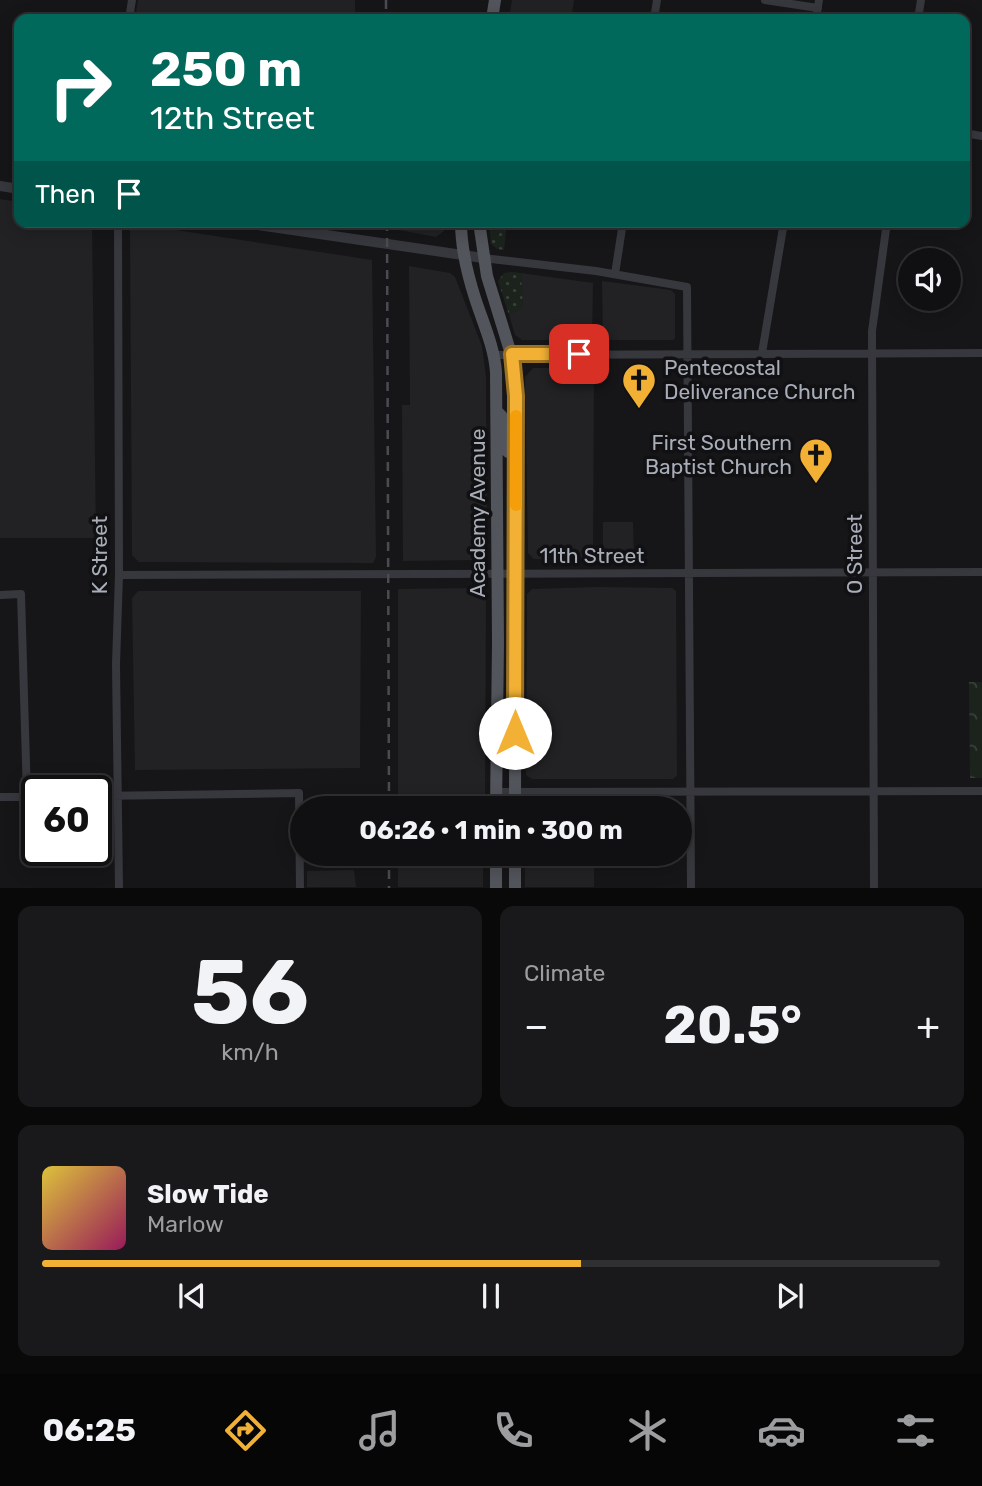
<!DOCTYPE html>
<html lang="en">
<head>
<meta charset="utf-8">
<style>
	:root { --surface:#101012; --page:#19191b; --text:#f1f3f6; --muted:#9c9d9f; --line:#303032; --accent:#f2b134 }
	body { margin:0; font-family:Rubik,sans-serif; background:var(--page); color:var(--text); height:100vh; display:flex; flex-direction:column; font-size:26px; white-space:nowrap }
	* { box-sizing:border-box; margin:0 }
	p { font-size:23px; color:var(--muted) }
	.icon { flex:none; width:38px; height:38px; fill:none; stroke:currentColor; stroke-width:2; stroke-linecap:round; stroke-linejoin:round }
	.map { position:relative; height:888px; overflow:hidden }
	.panel { display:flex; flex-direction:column; gap:18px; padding:18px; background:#09090a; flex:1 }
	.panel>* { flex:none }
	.top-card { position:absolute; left:14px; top:14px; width:956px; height:214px; border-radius:14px; box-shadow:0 4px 18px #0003,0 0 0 2px var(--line); background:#00695c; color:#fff; overflow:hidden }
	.controls { position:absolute; left:898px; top:248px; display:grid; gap:14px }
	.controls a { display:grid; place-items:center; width:63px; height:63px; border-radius:50%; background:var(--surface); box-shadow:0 4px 18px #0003,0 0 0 2px var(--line); font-size:35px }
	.speed { position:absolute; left:21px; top:775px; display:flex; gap:14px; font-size:35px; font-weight:700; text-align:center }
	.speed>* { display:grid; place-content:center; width:91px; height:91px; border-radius:50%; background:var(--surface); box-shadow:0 4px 18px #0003,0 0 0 2px var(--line); line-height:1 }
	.speed .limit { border:4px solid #111; border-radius:10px; background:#fff; color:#111 }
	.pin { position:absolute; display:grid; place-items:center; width:60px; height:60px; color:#fff; margin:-30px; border-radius:14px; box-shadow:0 4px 10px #0006 }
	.me { position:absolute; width:77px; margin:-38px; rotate:0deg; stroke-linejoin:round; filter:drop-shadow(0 0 5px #0008) }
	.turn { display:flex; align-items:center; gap:24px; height:147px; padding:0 21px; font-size:32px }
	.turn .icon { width:91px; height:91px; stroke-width:2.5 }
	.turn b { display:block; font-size:49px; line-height:60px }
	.then { display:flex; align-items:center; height:66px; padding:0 21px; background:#0003; gap:14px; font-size:26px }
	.big { font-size:52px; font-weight:700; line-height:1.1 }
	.panel .widget { flex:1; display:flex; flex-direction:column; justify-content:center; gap:10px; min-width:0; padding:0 24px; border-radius:14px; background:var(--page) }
	.panel .dial { align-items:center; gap:0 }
	.dial b { font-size:91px; line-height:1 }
	.song { display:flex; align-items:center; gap:21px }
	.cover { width:84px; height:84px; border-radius:10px; background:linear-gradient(135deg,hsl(50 70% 55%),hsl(330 70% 35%)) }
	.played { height:7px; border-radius:4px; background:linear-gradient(90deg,var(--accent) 60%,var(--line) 60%) }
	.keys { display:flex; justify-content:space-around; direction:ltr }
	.heat { display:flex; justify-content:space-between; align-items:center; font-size:38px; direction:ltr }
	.panel .tiles { flex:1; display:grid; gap:18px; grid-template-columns:1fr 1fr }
	.widget:last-child { grid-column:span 2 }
	.trip { position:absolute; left:290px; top:796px; width:402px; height:70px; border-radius:35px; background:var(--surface); box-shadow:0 4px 18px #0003,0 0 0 2px var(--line); font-weight:700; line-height:70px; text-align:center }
	.tabs { display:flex; height:112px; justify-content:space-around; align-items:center; background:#060607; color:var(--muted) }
	.tabs .icon { width:49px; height:49px }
	.tabs .selected { color:var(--accent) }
	.tabs b { font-size:32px; color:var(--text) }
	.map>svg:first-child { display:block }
	.built { fill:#222225 }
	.grass { fill:url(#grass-dots) }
	.park { fill:url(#park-crowns) }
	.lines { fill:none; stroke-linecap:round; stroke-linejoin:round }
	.minor { stroke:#37383d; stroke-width:8 }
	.tertiary { stroke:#37383d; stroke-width:10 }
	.primary { stroke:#53555c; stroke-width:12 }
	.rail { stroke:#4a4c52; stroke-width:2.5; stroke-dasharray:9 7; stroke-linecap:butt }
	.route-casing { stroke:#9d7322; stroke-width:18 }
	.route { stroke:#f2b134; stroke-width:12 }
	.slow { stroke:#f59e0b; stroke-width:12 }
	.labels { text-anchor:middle; stroke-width:7; stroke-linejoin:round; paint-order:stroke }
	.poi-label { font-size:21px; fill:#a8adb8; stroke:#111113; text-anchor:start }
	.street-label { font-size:21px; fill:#a8adb8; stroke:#111113 }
</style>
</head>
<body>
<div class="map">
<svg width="982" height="888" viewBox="0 0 982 888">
	<defs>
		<pattern id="grass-dots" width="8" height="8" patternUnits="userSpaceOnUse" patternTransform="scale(1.75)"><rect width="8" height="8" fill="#1c231d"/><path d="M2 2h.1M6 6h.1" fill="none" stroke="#3a403c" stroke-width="1.8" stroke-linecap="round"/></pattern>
		<pattern id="park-crowns" width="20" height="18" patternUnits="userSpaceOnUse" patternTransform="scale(1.75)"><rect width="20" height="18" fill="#1c231d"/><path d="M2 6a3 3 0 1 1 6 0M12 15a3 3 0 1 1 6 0" fill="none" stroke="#3a403c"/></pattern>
	</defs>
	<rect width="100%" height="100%" fill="#161618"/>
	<!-- built -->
	<path class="built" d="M138 0H355V19H135Z
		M512 0H574L571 19H509Z
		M0 199 19 202V222H92L96 538H0Z
		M399 222H445L444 231 436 237 399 230Z
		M137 224 372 260 376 557 373 563 139 562 132 555 130 230Z
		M409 266 450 273 455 277 482 346 486 377 487 553 479 560 403 561 402 405H410Z
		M521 273 593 283 592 340H522L515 335 509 315 523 307Z
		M602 281 671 290 675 294V338L673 340H603Z
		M533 368H594L593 559H534L528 553 525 377Z
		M603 522H633L634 559H603Z
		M597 587 672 588 676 591 677 775 673 779H532L526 775 527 594 532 589Z
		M479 588 486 594 485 808H398V589Z
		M138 591H361L360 768 135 770 132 598Z
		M398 854H483V887H398Z
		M525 854H594V887H525Z
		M354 870 356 887H307V871Z"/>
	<!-- grass -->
	<path class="grass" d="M489 222H507L504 250 497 249 491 244Z
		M511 272 521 273 523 308 509 315 498 281 504 273Z"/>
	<!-- park -->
	<path class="park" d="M969 682H982V778H970Z"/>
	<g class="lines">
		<!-- minor -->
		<path class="minor" d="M765 0 818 8
			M129 19 132 0
			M654 19 657 0
			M816 19 819 0
			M918 19 921 0
			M964 133 982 136
			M118 222 119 575 116 664 119 888
			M483 258 596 271 687 287 691 888
			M615 274 623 222
			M762 353 784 222
			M494 355 982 353
			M119 575 982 572
			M0 595 21 594 27 797
			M496 792 982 791
			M96 796 299 793 300 888
			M0 797H37
			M874 888 872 331 887 222"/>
		<!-- tertiary -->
		<path class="tertiary" d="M0 186 19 189
			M238 222 483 258"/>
		<!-- primary -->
		<path class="primary" d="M492 19 495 0
			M461 222C461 248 467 273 475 298 483 323 494 346 496 372L498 643 496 808
			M479 222 487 276 511 354 516 396 515 808
			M497 412C510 421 507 438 508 452
			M496 854V888
			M515 888V854"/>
		<!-- rail -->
		<path class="rail" d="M386 0V19
			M387 222 389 808
			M389 854V888"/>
	</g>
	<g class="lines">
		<!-- route casing -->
		<g class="route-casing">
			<path id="route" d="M515 733 516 396 512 354H579"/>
		</g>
		<!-- route -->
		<use href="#route" class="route"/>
		<!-- slow -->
		<path class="slow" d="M516 416V505"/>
	</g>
	<!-- icons -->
	<defs>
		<g id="church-pin" transform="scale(1.75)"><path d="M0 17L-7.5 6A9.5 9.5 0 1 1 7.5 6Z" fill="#f2b134" stroke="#111113"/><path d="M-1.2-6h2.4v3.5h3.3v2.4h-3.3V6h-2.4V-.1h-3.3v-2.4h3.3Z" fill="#111"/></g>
	</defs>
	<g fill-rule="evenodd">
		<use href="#church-pin" x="639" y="380"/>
		<use href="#church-pin" x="816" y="455"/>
	</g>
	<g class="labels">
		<!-- poi labels -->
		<g class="poi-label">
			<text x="664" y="375">Pentecostal<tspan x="664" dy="24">Deliverance Church</tspan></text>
			<text x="792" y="450" text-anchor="end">First Southern<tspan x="792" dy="24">Baptist Church</tspan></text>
		</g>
		<!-- street labels -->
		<g class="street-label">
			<text transform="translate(478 513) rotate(-90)" y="7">Academy Avenue</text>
			<text transform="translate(855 554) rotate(-90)" y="7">O Street</text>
			<text transform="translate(100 555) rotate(-90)" y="7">K Street</text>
			<text x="592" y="563">11th Street</text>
		</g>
	</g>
</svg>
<div class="controls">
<a><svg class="icon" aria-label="sound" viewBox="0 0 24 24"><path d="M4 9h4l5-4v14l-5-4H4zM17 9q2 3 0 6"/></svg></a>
</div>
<div class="speed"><div class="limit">60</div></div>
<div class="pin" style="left:579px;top:354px;background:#d93025"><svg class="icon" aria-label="arrive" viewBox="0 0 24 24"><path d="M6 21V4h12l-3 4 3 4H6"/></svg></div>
<svg class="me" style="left:515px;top:733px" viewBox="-20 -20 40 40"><circle r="19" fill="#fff"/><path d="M0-13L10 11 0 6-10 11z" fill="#f2b134"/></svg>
<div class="trip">06:26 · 1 min · 300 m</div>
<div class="top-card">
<div class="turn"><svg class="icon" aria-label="right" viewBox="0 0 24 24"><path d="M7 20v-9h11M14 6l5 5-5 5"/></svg><div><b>250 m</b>12th Street</div></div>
<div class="then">Then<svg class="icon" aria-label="arrive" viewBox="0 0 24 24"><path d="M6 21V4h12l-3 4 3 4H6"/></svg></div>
</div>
</div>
<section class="panel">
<div class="tiles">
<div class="widget dial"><b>56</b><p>km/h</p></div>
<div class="widget"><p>Climate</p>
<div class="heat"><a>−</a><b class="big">20.5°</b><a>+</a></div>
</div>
<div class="widget">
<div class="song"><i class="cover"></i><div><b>Slow Tide</b><p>Marlow</p></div></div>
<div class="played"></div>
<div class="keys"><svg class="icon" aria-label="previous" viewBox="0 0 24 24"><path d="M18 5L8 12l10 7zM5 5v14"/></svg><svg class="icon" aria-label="pause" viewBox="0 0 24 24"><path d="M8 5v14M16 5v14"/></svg><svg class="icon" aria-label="next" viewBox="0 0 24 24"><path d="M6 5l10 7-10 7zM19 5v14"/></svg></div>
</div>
</div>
</section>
<nav class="tabs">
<b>06:25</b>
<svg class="icon selected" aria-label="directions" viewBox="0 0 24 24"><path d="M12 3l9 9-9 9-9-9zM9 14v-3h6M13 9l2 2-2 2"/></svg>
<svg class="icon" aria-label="music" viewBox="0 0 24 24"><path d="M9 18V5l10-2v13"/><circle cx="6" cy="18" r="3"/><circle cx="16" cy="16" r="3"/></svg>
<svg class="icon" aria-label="phone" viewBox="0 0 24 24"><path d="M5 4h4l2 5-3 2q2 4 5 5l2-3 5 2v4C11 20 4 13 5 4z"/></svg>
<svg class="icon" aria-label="climate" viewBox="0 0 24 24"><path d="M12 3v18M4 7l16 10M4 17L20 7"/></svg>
<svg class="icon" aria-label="car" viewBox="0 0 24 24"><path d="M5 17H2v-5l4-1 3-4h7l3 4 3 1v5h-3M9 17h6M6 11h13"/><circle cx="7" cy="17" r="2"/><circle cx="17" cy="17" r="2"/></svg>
<svg class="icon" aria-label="filters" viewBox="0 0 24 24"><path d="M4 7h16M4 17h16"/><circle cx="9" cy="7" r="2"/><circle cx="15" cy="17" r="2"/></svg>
</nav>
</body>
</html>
